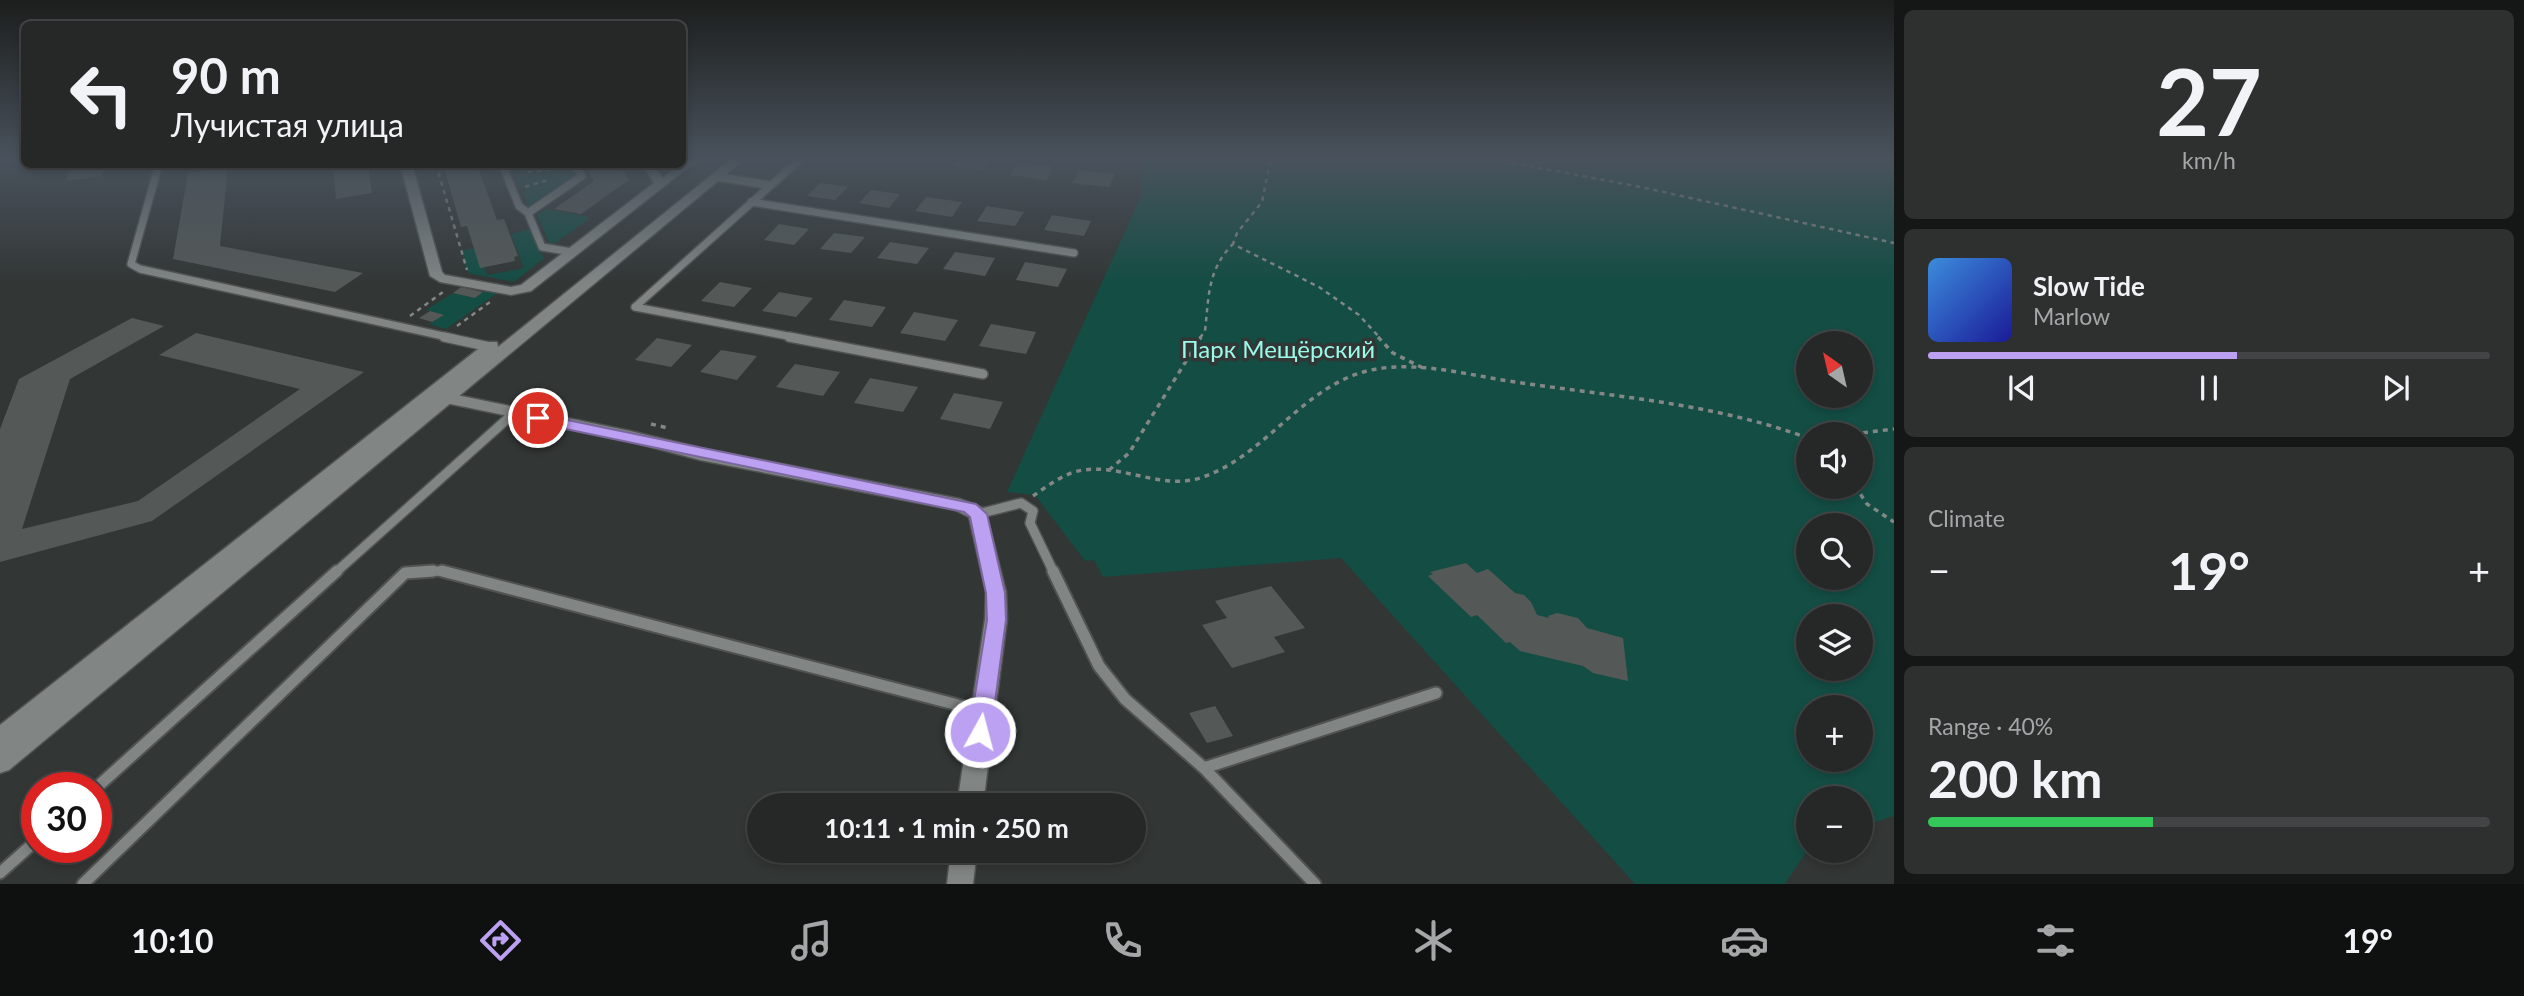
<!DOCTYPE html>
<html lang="en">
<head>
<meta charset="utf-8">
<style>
	:root { --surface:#262828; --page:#2e3030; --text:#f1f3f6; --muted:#a4a6a8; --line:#424445; --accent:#bca0f2 }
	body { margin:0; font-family:Lato,sans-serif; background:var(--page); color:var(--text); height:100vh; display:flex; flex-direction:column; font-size:26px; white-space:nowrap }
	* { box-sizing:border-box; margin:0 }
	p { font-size:23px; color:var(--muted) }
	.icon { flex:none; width:38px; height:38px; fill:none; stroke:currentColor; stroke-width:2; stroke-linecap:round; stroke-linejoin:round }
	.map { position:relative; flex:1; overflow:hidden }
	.panel { display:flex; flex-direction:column; gap:10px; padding:10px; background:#151616; width:630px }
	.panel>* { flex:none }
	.top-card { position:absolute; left:21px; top:21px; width:665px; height:147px; border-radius:10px; box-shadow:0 4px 10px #0003,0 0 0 2px var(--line); background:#262828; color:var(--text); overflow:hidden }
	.needle { width:46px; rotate:326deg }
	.fabs { position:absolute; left:1796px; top:331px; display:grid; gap:14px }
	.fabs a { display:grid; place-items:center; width:77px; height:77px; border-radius:50%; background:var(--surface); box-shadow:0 4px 10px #0003,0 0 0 2px var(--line); font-size:35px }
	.speed { position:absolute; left:21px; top:772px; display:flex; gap:14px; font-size:35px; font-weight:700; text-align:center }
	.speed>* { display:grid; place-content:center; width:91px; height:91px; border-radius:50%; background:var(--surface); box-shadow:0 4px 10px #0003,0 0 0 2px var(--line); line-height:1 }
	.speed .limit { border:10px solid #d22; background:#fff; color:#111 }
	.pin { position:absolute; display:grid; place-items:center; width:60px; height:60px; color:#fff; margin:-30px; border:4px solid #fff; border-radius:50%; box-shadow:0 2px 7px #0007 }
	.me { position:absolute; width:77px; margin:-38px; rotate:7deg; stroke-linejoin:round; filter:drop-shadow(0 0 5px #0008) }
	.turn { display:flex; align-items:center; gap:24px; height:147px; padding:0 35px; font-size:32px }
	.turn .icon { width:91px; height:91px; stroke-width:2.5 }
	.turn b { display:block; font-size:49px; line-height:60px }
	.big { font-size:52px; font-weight:700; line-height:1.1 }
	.panel .tile { flex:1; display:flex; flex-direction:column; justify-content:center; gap:10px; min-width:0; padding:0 24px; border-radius:10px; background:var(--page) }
	.panel .dial { align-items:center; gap:0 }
	.dial b { font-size:91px; line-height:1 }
	.song { display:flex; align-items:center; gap:21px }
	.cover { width:84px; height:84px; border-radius:10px; background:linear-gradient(135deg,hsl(210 70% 55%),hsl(240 70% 35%)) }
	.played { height:7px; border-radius:4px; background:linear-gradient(90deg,var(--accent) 55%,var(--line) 55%) }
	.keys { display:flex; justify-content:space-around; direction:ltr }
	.heat { display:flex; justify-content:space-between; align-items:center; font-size:38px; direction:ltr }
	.charge { height:10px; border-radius:5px; background:linear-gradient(90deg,#34c759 40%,var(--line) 0) }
	.trip { position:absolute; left:747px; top:793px; width:399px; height:70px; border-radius:35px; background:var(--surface); box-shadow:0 4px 10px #0003,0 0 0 2px var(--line); font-weight:700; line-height:70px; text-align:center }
	.dock { display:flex; height:112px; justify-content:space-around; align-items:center; background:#0f1010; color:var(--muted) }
	.dock .icon { width:49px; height:49px }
	.dock .current { color:var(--accent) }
	.dock b { font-size:32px; color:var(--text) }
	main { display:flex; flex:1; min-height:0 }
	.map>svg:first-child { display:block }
	.green { fill:#134d44; fill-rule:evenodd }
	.building { fill:#545958 }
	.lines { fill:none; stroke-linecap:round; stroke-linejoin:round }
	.service-far2-casing { stroke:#505352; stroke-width:10 }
	.service-far1-casing { stroke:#505352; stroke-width:12 }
	.service-casing { stroke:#505352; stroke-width:15 }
	.minor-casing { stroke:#505352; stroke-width:3 }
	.tertiary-casing { stroke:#505352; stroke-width:3 }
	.path-far1 { stroke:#838786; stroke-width:2.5; stroke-dasharray:4.5 4.5; stroke-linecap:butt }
	.path { stroke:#838786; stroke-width:3.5; stroke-dasharray:5 5; stroke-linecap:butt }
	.service-far2 { stroke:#818685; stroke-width:7 }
	.service-far1 { stroke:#818685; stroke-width:9 }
	.service { stroke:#818685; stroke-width:11 }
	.minor { fill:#818685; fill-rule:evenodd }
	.tertiary { fill:#818685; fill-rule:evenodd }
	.route { fill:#bca0f2; stroke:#7a689d; stroke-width:2 }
	.labels { text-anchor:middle; stroke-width:7; stroke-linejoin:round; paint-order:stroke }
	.park-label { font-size:24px; fill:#9bf9e9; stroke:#323635 }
</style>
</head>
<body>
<main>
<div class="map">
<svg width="1894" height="884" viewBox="0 0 1894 884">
	<rect width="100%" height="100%" fill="#323635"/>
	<!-- green -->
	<path class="green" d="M1141 161H1894V816L1860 827V798H1808V849L1785 884H1635L1341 558 1103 577 1094 560 1085 561 1035 495 1007 492 1141 196ZM1808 343H1860V396H1808ZM1808 434H1860V486H1808ZM1808 525H1860V578H1808ZM1808 616H1860V668H1808ZM1808 707H1860V760H1808Z
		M510 165H565L562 167 566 168 565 171 576 167 582 176 534 209 528 208 523 191 529 187 521 188Z
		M545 209 586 216 589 219 554 244 549 242 537 215Z
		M529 229 544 258 514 282 468 273 461 251 478 247 487 275 524 268 511 234Z
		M487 289 499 292 446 329 429 324 443 315 426 310 453 293 475 298Z"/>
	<!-- building -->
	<path class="building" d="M958 161H989L982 170 953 166Z
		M1018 162 1053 167 1046 180 1010 175Z
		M73 164H106L102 176 65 181Z
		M333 164H368L372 193 336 199Z
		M443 164H477L497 220 504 219 518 256 514 257 515 261 480 268 467 226 461 227Z
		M585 164H619L629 180 581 214 554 209 594 181Z
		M228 167 220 246 363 273 335 292 173 259 188 173Z
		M1080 170 1115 174 1109 187 1072 183Z
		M820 183 848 187 835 200 807 196Z
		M871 190 900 194 889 208 859 203Z
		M926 197 962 202 952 217 915 211Z
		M987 206 1024 212 1015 226 977 221Z
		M1052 215 1091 221 1084 236 1044 230Z
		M779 224 809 229 794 245 764 240Z
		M834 233 865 237 851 253 820 249Z
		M890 242 929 248 917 264 877 258Z
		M955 252 995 258 985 276 943 269Z
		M1025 262 1067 269 1058 287 1016 280Z
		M720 282 752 288 734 307 701 301Z
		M461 287 483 292 475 298 453 293Z
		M779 292 813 298 796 317 762 311Z
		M844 300 886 307 872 327 829 320Z
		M430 311 444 315 432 322 419 318Z
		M914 312 958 320 945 341 900 333Z
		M132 318 164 326 70 379 22 529 138 501 300 389 159 355 196 333 364 372 152 521 0 562V429L19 379Z
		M991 324 1036 332 1026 354 979 346Z
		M657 338 692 345 671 367 635 360Z
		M721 350 757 356 737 380 700 372Z
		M795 364 840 372 823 396 776 387Z
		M870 378 918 387 903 412 854 403Z
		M954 393 1003 402 990 429 940 419Z
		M1466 563 1477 573 1488 569 1515 593 1524 595 1531 602 1537 615 1549 618 1548 616 1557 613 1578 618 1587 628 1623 638 1628 681 1593 673 1583 666 1520 651 1510 642 1506 643 1477 615 1471 617 1428 576 1433 574 1430 572Z
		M1271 586 1305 628 1274 637 1285 652 1232 668 1202 625 1227 618 1215 601Z
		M1215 706 1233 736 1207 743 1189 713Z"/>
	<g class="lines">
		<!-- service-far2 casing -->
		<g class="service-far2-casing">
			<path id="service-far2" d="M159 164 131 264 140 269 452 338
				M502 164 519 206 528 213
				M661 184 691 161
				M751 202 1074 253
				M572 252 542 247 528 213 582 176 574 164
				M635 307 798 338
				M635 307 798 161"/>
		</g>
		<!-- service-far1 casing -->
		<g class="service-far1-casing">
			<path id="service-far1" d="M444 337 490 347
				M789 337 983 374
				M978 514 1021 503 1033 511 1030 523 1054 573
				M335 573 514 413
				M405 573 440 571 448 573"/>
		</g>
		<!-- service casing -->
		<g class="service-casing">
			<path id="service" d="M442 571 962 706
				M1053 571 1099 666 1125 699 1204 768 1436 693
				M1204 768 1315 884
				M96 788 337 571
				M0 873 37 840
				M83 884 405 573 433 571"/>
		</g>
		<!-- minor casing -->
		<g class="minor-casing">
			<path id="minor" d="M400 164H412L442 272 445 275 511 287 521 285 654 183 642 164H653L667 184 531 291 511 295 440 282 430 276Z
				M717 173 769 181 775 185 769 189 713 180V174Z
				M447 393 630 431 700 448 960 499 985 509 1006 592 1007 619 983 805H957L985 619 986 592 969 517 955 510 700 460 629 441 441 402 439 398Z
				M951 850H977L973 884H947Z"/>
		</g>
		<!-- tertiary casing -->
		<g class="tertiary-casing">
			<path id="tertiary" d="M729 161H742L9 770 0 773V725L487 342H497L498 347Z"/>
		</g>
		<!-- path-far1 -->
		<path class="path-far1" d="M1270 161 1262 202 1237 233 1233 244 1319 287 1359 315 1380 338
			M1503 161 1641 187 1894 243
			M436 164 467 270
			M524 164 528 172 562 168
			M525 187 551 179
			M410 316 443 292
			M457 326 490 302
			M1200 338 1205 331C1209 297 1207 270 1233 244"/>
		<!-- path -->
		<path class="path" d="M1378 337 1393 353 1427 370
			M651 424 668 428
			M1853 434 1894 429
			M1109 470 1129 453 1201 337
			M1855 486 1867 504 1894 522
			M1033 496C1046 487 1059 477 1074 472 1116 460 1159 491 1200 478 1259 459 1293 401 1349 377 1402 354 1467 376 1522 383 1619 397 1715 404 1808 438"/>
		<!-- service-far2 -->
		<use href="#service-far2" class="service-far2"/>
		<!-- service-far1 -->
		<use href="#service-far1" class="service-far1"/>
		<!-- service -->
		<use href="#service" class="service"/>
		<!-- minor -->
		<use href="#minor" class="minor"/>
		<!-- tertiary -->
		<use href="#tertiary" class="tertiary"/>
	</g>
	<!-- sky -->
	<linearGradient id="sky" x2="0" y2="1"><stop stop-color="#1c1e1d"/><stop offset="0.56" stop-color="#49525c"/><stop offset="1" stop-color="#49525c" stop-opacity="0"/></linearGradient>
	<rect width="1894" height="285" fill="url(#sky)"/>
	<!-- route -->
	<path class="route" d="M538 414 976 504 987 514 1005 593 1006 620 991 732 988 738 980 741 973 738 969 732 987 620 986 593 970 517 964 512 532 422 530 418 532 415Z"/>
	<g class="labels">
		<!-- park labels -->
		<g class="park-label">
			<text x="1278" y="358">Парк Мещёрский</text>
		</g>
	</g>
</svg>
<div class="fabs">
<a><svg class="needle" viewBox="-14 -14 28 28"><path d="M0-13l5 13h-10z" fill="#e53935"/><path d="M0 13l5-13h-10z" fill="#a4a6a8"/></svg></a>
<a><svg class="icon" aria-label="sound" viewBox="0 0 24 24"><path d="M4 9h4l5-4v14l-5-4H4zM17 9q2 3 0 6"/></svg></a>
<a><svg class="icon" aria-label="search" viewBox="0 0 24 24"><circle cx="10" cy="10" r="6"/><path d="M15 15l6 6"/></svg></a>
<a><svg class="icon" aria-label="layers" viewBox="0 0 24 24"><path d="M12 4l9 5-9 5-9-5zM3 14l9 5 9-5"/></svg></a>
<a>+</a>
<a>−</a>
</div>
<div class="speed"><div class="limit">30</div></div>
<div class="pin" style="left:538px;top:418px;background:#d93025"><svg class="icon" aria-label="arrive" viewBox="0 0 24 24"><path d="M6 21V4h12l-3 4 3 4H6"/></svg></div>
<svg class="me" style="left:980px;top:732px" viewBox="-20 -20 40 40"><circle r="17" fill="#bca0f2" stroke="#fff" stroke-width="3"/><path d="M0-11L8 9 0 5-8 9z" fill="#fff"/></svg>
<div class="trip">10:11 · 1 min · 250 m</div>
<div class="top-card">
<div class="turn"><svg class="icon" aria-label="left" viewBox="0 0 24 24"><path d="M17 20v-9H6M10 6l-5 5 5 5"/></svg><div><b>90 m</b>Лучистая улица</div></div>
</div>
</div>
<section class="panel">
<div class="tile dial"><b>27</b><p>km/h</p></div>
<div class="tile">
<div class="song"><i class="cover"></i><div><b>Slow Tide</b><p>Marlow</p></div></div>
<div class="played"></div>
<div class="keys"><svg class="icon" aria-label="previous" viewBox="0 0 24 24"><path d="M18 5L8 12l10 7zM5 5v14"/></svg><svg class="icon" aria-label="pause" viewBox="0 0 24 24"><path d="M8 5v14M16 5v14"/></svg><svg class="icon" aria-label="next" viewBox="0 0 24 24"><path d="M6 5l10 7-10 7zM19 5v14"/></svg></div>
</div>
<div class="tile"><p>Climate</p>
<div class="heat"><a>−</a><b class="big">19°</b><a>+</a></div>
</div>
<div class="tile"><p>Range · 40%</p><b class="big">200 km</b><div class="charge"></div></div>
</section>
</main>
<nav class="dock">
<b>10:10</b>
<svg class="icon current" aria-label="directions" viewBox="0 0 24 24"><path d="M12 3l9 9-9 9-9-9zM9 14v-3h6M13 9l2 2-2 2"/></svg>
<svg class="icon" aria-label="music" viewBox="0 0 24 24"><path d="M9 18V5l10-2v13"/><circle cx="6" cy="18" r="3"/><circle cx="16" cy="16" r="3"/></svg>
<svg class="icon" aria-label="phone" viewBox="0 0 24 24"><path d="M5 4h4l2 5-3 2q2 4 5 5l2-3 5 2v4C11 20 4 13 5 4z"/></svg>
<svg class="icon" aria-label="climate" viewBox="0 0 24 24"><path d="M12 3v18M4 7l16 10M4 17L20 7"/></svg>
<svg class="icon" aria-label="car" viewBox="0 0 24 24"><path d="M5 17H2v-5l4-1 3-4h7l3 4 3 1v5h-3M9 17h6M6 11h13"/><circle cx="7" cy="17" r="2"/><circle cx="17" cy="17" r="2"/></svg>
<svg class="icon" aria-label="filters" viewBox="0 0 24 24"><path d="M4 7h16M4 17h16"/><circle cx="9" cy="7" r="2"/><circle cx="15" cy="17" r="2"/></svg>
<b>19°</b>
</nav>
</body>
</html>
